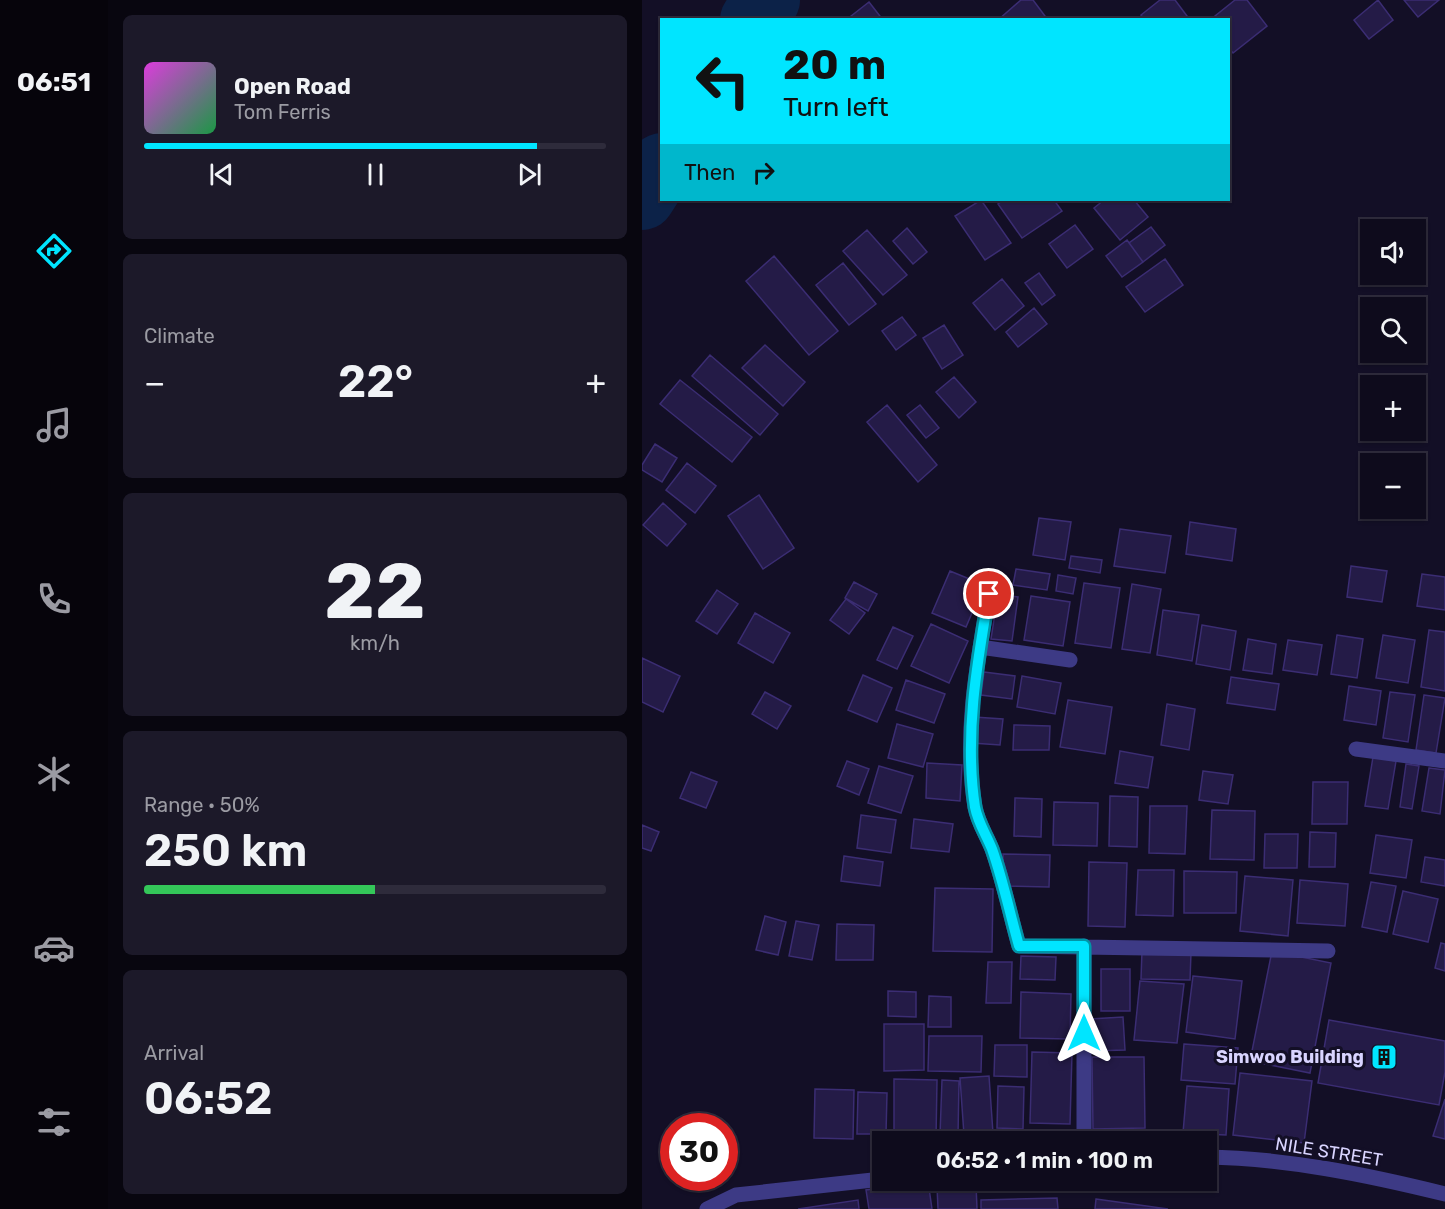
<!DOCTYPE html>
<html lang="en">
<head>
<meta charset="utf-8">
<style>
	:root { --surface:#0e0b1c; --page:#1c1929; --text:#f1f3f6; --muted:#9b9ba3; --line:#2e2b3b; --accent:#00e5ff }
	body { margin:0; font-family:Rubik,sans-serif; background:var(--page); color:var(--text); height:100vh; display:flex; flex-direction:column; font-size:22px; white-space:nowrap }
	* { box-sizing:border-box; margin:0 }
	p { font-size:20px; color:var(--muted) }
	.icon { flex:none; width:33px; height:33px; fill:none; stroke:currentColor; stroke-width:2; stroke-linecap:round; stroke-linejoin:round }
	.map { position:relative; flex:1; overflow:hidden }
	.drawer { display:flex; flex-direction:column; gap:15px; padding:15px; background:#08060f; width:534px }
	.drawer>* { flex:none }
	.banner { position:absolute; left:18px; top:18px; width:570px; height:183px; border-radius:0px; box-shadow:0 2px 4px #0004,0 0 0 2px var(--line); background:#00e5ff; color:#111; overflow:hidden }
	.controls { position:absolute; left:718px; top:219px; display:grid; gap:12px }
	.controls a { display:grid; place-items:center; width:66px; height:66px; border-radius:0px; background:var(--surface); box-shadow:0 2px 4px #0004,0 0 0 2px var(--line); font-size:30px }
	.speed { position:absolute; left:18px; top:1113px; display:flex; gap:12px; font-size:30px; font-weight:700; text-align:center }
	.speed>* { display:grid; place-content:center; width:78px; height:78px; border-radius:50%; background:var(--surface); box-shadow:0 2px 4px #0004,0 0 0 2px var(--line); line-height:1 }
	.speed .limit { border:9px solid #d22; background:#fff; color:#111 }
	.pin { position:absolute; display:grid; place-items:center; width:51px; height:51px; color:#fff; margin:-26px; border:3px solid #fff; border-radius:50%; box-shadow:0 2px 6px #0007 }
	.me { position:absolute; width:66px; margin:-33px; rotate:0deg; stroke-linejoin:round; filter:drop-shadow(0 0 4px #0008) }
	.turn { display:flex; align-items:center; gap:21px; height:126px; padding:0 24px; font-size:27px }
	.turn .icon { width:78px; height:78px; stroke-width:2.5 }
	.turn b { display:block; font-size:42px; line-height:51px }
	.then { display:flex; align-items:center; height:57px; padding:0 24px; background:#0003; gap:12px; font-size:22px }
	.big { font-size:45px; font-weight:600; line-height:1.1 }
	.drawer .card { flex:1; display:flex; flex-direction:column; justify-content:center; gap:9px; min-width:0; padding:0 21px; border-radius:9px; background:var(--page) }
	.drawer .dial { align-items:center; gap:0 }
	.dial b { font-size:78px; line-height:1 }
	.song { display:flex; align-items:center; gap:18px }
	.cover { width:72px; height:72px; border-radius:9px; background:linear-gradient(135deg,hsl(300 70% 55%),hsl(140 70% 35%)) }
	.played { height:6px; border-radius:3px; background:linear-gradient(90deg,var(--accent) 85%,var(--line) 85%) }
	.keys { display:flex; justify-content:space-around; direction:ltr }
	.heat { display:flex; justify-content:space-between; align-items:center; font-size:33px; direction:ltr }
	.charge { height:9px; border-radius:4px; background:linear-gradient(90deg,#34c759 50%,var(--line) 0) }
	.trip { position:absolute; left:230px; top:1131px; width:345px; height:60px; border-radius:0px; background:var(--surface); box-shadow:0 2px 4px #0004,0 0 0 2px var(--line); font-weight:600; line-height:60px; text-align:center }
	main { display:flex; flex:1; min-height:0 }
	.tab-bar { display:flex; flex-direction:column; width:108px; justify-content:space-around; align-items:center; background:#06040b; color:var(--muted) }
	.tab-bar .icon { width:42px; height:42px }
	.tab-bar .active { color:var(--accent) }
	.tab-bar b { font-size:27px; color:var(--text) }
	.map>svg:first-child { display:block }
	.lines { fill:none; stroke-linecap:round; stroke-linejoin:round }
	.river { stroke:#0c2248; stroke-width:66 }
	.building { fill:#241b47; stroke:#3b2d73; stroke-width:1.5 }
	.minor { stroke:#3d3a85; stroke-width:15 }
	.route-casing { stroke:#0095a6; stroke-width:15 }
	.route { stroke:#00e5ff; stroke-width:10 }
	.labels { text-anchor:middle; stroke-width:6; stroke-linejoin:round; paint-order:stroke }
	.poi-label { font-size:18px; font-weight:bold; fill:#d9d4ff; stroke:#130f26; text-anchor:end }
	.street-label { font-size:18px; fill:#d9d4ff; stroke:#130f26 }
</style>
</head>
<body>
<main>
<nav class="tab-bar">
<b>06:51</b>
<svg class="icon active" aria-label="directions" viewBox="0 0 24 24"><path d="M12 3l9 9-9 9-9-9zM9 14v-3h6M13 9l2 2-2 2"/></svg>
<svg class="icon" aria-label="music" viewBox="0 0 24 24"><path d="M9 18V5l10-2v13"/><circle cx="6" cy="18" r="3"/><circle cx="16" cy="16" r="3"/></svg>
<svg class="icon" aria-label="phone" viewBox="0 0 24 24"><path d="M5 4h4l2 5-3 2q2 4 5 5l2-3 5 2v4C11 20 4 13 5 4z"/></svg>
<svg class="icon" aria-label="climate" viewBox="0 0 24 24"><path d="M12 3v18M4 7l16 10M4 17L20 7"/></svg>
<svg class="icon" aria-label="car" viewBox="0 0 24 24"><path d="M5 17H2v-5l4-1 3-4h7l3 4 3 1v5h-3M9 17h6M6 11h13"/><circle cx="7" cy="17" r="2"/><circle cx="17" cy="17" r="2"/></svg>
<svg class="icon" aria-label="filters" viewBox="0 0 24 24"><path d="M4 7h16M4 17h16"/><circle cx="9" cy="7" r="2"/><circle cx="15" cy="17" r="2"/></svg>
</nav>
<section class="drawer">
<div class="card">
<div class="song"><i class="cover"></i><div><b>Open Road</b><p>Tom Ferris</p></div></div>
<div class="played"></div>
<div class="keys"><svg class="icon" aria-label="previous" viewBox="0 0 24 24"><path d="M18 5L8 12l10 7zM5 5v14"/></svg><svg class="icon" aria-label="pause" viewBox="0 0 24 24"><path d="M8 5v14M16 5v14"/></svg><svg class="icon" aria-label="next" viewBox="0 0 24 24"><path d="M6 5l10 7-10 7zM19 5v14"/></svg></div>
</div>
<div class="card"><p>Climate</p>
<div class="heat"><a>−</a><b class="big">22°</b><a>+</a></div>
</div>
<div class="card dial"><b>22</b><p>km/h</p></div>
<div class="card"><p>Range · 50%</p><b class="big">250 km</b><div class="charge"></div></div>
<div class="card"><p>Arrival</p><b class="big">06:52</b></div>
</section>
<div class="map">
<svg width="803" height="1209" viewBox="0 0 803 1209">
	<rect width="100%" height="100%" fill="#130f26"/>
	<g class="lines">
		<!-- river -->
		<path class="river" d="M111 20 125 0
			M0 197 20 166"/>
	</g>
	<!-- building -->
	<path class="building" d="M379 0H391L406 20H356Z
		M518 0H533L548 20H503L499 15Z
		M593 0H605L625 26 591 53 586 47V20H568Z
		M736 0 751 20 727 39 712 20Z
		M762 0H797L776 17Z
		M227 2 241 20H204Z
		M339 200 369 243 343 260 313 216Z
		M362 200H412L420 211 380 238 356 204Z
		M462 200H492L506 217 478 240 452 208Z
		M433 225 451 249 425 268 407 244Z
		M509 227 523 245 501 262 487 243Z
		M265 228 285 252 271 264 251 241Z
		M225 230 265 275 241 295 201 251Z
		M485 240 501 262 480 277 464 256Z
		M132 256 196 331 167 355 104 281Z
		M523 259 541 285 503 312 484 287Z
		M201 263 234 304 207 325 174 285Z
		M397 273 413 295 400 305 383 283Z
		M360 279 382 306 353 330 331 303Z
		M392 308 405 324 376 347 364 332Z
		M260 317 274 335 254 350 240 331Z
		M302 325 321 355 300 369 281 338Z
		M123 345 163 382 141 406 100 368Z
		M68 355 136 414 118 435 50 376Z
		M312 377 334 402 317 418 294 392Z
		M38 380 110 437 90 462 18 404Z
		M245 405 295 465 276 482 225 422Z
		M278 405 297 428 284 438 265 415Z
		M13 444 35 458 20 482 0 470V465Z
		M45 463 74 486 53 513 24 490Z
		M117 495 152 548 121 569 86 516Z
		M21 503 44 524 25 546 1 525Z
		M397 518 429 522 423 560 391 555Z
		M548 522 594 529 590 561 544 554Z
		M478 529 529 536 523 573 472 566Z
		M429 556 460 560 458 573 427 568Z
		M709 566 745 571 740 602 705 597Z
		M374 569 408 574 405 590 371 585Z
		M308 571 342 585 324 627 290 613Z
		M780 574 803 577V610L775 606Z
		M416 575 434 578 431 594 414 591Z
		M212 582 235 594 226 611 203 598Z
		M442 583 478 588 469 648 433 643Z
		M490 584 519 589 508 653 480 649Z
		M75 590 96 604 75 634 54 621Z
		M356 594 376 597 370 641 349 639Z
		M389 596 428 602 421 646 382 640Z
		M204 599 223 613 207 634 188 620Z
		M521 610 557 615 550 661 515 655Z
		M113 613 148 633 131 663 96 643Z
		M289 624 326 641 307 683 269 666Z
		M560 625 594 631 588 670 554 664Z
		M251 627 271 636 255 669 235 660Z
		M787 630 803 632V691L779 687Z
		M695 635 721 639 715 678 689 674Z
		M741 635 773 640 766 683 734 678Z
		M606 639 634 644 630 674 601 670Z
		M646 640 680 645 675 675 641 670Z
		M0 658 38 676 21 712 0 702Z
		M342 672 373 676 370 699 339 695Z
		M221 675 250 688 235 722 206 710Z
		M380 676 419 683 413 714 375 707Z
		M589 677 637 684 633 710 585 703Z
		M264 680 303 694 292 723 254 710Z
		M707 686 739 691 734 725 702 720Z
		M123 692 149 706 135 729 110 714Z
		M748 692 773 695 766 742 741 738Z
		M782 695 803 698 794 753 774 750Z
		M426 700 470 707 463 754 418 747Z
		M525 704 553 709 547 750 519 745Z
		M332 717 361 719 358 745 330 743Z
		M255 724 291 734 281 767 246 758Z
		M372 725 408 726 407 750H371Z
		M478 751 511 757 506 788 473 783Z
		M731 757 754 761 746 809 723 806Z
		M205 761 227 769 217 795 195 786Z
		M285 763 320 765 318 801 284 798Z
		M764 764 777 766 770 809 758 807Z
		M237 766 271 776 259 813 226 803Z
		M787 768 803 770 798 814 780 811Z
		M561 771 591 775 586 804 557 800Z
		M49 772 75 782 64 808 38 798Z
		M671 782H706L705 824H670Z
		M468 796 496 797 495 847 467 846Z
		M373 798 400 799 399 837 372 836Z
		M412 802 456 803 455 846 411 845Z
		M508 806H545L543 854 507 853Z
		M570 810 613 811 612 860 568 859Z
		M219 815 254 820 249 853 215 848Z
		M272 819 311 824 307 852 269 848Z
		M0 825 17 832 9 851 0 848Z
		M668 832 694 833 693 867H667Z
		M623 834H656L655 868H622Z
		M734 835 770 840 764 878 728 873Z
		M361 854 408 855 407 887 361 886Z
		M202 856 241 862 238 886 199 881Z
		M783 857 803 860V886L779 882Z
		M447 862 485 863 483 927 446 926Z
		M496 870H532L531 916 494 915Z
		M542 871 595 872 594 913H542Z
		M603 876 651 880 646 936 598 931Z
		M658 880 706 884 703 926 655 923Z
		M729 882 754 886 745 932 720 927Z
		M293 888 351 889 350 952 291 951Z
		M761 891 796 899 786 942 751 934Z
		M123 916 144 922 136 955 114 950Z
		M154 921 177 925 170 960 147 956Z
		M195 924 232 925 231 960H194Z
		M799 943 803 944V971L793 968Z
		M500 951 549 953 548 980 499 979Z
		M630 951 689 963 668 1073 608 1061Z
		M379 956 414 957 413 980 378 979Z
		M346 962H370L369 1003H344Z
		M459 969H488V1011H459Z
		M551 976 600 981 593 1039 544 1032Z
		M498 981 542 984 535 1043 492 1040Z
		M246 991 274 992V1017L246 1016Z
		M379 992 429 994 428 1039 378 1038Z
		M287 996 309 997V1027H286Z
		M481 1017 483 1050 449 1051 448 1019Z
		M687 1020 803 1041V1072L797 1105 676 1083Z
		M242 1024H282V1070L242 1071Z
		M287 1036H340L339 1072 286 1071Z
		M542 1044 596 1048 593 1084 539 1080Z
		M353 1045H385V1077L352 1076Z
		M390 1052 430 1053 428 1124 388 1123Z
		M450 1057H502L503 1128 451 1129Z
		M598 1073 670 1081 662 1143 591 1135Z
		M347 1076 351 1133 322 1135 318 1078Z
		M252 1079 295 1080 294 1139H252Z
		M300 1080 317 1081 316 1136 298 1135Z
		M356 1086 382 1087 381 1129 355 1128Z
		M545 1086 587 1089 584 1135 541 1133Z
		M173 1089 212 1090 211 1139 172 1138Z
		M216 1092 245 1093 244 1134H215Z
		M803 1099V1139L791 1136Z
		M286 1181 290 1209H227L224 1190Z
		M334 1184 335 1209H296L295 1186Z
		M415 1198 416 1209H339V1200Z
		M454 1199 526 1209H453Z
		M216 1200 217 1209H156Z"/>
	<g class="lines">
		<!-- minor -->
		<path class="minor" d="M347 594C335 664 321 736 333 807 336 823 344 834 350 849 361 880 368 914 377 946L686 951
			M338 647 428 660
			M714 749 803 761
			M442 1142V946
			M564 1157C644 1158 726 1175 803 1194
			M65 1209 94 1195 240 1179"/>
	</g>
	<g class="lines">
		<!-- route casing -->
		<g class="route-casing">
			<path id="route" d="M347 594C335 663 322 736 333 807 336 823 344 834 350 849 361 880 368 914 377 946H442V1033"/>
		</g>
		<!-- route -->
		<use href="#route" class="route"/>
	</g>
	<!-- icons -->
	<defs>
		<g id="building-square" transform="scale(1.35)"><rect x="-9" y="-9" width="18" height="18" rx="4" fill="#00e5ff" stroke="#130f26"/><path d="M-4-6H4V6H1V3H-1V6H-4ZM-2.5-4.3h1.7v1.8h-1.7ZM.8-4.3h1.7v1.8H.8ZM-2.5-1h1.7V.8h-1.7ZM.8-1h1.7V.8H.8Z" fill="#111"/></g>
	</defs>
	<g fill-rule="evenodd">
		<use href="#building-square" x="742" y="1057"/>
	</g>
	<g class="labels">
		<!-- poi labels -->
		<g class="poi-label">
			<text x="722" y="1063">Simwoo Building</text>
		</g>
		<!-- street labels -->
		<g class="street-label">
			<text transform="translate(687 1152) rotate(9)" y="6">NILE STREET</text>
		</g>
	</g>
</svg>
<div class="controls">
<a><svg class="icon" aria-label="sound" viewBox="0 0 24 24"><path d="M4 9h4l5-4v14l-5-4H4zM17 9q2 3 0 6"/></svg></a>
<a><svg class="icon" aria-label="search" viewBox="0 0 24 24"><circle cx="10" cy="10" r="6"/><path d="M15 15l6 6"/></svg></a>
<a>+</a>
<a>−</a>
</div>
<div class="speed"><div class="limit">30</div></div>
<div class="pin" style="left:347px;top:594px;background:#d93025"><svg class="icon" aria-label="arrive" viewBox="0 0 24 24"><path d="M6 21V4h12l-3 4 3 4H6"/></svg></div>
<svg class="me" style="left:442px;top:1033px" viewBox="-20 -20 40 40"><path d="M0-17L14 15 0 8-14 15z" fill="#00e5ff" stroke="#fff" stroke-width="4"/></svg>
<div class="trip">06:52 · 1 min · 100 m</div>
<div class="banner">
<div class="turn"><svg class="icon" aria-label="left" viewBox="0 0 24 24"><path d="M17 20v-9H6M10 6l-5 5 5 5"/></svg><div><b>20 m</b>Turn left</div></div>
<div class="then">Then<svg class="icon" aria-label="right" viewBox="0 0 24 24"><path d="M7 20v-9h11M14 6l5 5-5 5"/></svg></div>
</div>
</div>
</main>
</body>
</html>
